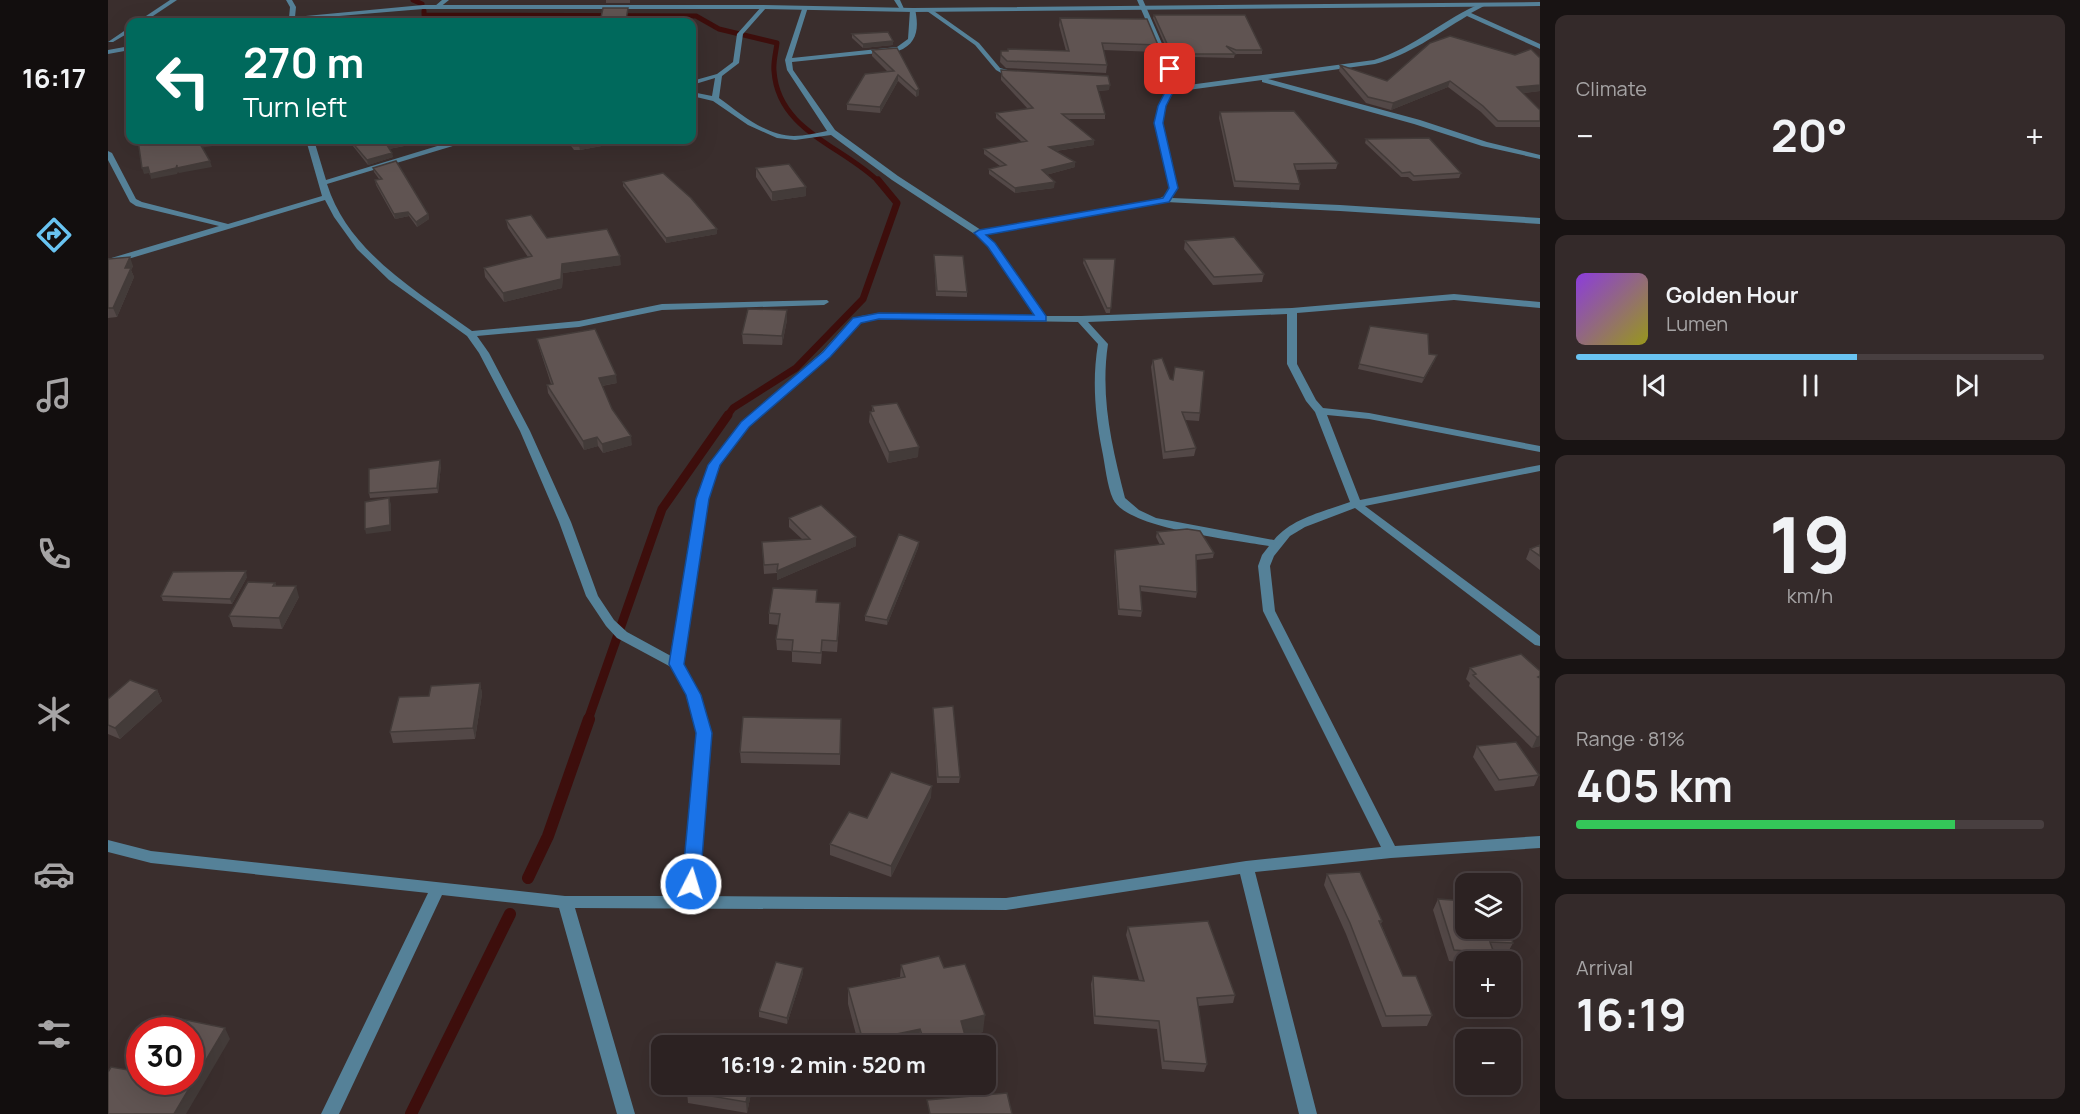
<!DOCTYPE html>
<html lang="en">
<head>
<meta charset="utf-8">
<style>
	:root { --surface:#2c2222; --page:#342a2a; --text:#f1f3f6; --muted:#a6a4a5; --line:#483f40; --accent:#69c3f1 }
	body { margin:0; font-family:Manrope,sans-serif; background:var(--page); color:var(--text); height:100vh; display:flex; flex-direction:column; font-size:22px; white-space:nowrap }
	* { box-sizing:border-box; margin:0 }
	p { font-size:20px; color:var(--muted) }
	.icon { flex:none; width:33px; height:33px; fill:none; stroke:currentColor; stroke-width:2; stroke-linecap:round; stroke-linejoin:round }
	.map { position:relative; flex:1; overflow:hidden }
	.panel { display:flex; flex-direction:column; gap:15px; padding:15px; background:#181313; width:540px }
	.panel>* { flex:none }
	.guide { position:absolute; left:18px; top:18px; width:570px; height:126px; border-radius:12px; box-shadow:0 6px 24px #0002,0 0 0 2px var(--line); background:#00695c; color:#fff; overflow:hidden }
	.tools { position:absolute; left:1347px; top:873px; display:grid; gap:12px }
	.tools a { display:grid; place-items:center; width:66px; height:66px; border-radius:12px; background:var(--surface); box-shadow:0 6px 24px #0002,0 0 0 2px var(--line); font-size:30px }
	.speed { position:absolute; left:18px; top:1017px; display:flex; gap:12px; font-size:30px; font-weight:700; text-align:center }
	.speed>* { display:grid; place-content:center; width:78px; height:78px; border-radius:50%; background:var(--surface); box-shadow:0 6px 24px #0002,0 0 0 2px var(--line); line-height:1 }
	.speed .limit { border:9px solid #d22; background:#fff; color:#111 }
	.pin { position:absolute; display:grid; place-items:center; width:51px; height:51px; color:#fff; margin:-26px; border-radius:12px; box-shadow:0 3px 9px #0006 }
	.me { position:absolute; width:66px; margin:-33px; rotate:5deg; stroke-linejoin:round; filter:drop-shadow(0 0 4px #0008) }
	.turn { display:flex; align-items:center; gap:21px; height:126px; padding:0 18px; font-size:27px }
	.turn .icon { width:78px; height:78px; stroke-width:2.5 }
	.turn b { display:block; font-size:42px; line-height:51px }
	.big { font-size:45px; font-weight:700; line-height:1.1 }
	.panel .card { flex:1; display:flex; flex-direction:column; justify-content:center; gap:9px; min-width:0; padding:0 21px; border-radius:12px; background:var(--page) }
	.panel .dial { align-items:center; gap:0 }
	.dial b { font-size:78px; line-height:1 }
	.song { display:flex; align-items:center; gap:18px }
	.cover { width:72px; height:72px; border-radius:9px; background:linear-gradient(135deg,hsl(270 70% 55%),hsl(60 70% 35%)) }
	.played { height:6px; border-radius:3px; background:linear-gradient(90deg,var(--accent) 60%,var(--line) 60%) }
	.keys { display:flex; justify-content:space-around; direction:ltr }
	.heat { display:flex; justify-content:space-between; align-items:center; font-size:33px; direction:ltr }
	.charge { height:9px; border-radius:4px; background:linear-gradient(90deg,#34c759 81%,var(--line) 0) }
	.trip { position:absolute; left:543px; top:1035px; width:345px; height:60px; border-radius:12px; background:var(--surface); box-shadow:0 6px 24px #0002,0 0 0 2px var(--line); font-weight:700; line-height:60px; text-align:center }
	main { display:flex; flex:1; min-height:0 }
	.tabs { display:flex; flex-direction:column; width:108px; justify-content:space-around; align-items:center; background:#120e0e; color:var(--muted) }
	.tabs .icon { width:42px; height:42px }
	.tabs .current { color:var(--accent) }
	.tabs b { font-size:27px; color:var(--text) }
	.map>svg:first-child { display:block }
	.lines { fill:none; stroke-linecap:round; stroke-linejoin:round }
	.stream-far3 { stroke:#3d0e0c; stroke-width:5 }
	.stream-far2 { stroke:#3d0e0c; stroke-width:7 }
	.stream-far1 { stroke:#3d0e0c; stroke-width:9 }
	.stream { stroke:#3d0e0c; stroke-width:12 }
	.minor { fill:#558198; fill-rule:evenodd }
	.tertiary { fill:#558198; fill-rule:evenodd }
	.wall { fill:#534847 }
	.shaded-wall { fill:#433b39 }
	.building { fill:#605452; stroke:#433b39; stroke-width:1.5 }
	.route { fill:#1a73e8; stroke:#114b97; stroke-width:1.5 }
</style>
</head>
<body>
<main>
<nav class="tabs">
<b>16:17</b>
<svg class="icon current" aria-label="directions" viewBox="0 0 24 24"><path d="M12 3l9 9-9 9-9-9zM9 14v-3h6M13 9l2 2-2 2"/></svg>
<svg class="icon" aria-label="music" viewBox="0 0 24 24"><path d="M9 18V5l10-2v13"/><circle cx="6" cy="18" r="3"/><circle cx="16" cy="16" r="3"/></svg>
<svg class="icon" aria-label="phone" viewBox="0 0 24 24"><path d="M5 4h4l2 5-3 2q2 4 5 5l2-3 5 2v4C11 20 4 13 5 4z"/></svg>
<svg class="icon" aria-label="climate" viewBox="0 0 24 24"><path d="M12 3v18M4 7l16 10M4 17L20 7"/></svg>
<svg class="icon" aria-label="car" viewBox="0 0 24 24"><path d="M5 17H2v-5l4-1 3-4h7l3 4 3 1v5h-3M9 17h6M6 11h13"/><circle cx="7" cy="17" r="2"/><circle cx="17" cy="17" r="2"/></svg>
<svg class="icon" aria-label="filters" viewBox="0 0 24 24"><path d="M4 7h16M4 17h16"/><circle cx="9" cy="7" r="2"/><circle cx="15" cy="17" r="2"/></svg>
</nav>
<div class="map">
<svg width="1432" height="1114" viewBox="0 0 1432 1114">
	<rect width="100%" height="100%" fill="#3a2e2d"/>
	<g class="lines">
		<!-- stream-far3 -->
		<path class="stream-far3" d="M305 0 314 4
			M316 11V15L588 16 611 29 669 43C668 52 665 62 666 71 670 131 735 146 771 182"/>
		<!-- stream-far2 -->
		<path class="stream-far2" d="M619 416 625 408 688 368 755 299 789 203 770 180"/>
		<!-- stream-far1 -->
		<path class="stream-far1" d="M480 720 554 509 620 415"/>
		<!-- stream -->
		<path class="stream" d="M420 878 440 836 481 719
			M303 1114 402 914"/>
		<!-- minor -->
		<path class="minor" d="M62 0H69L36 22H29Z
			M334 0H341L331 8H327V6Z
			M786 0H792L797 11H793Z
			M1029 0H1035L1065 69 1066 87 1266 60C1306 48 1337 18 1374 3L1377 5 1376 6 1363 13 1432 44V49L1430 48 1359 16C1329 34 1301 55 1267 64L1160 79 1312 120 1379 142 1432 155V159L1374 146 1306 124 1154 82V80L1065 92 1058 106 1054 123 1069 188 1064 198 1232 205 1432 218V224L1232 211 1058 202 877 235 886 243 936 316H973L1184 308 1346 294 1432 302V308L1346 300 1189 313V364L1208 400 1215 408 1261 413 1432 446V452L1261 419 1219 415 1252 500 1432 465V471L1257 506 1432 636V646L1427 645 1247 508 1197 527 1182 536 1166 556 1162 566 1167 611 1287 846 1432 836V848L1283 858 1147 872 1209 1114H1191L1132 874 898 910 467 908 527 1114H509L451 908 334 895 231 1114H213L320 893 43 863 0 852V840L43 851 457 896H574L589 733 579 695 563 667 509 638 498 626 478 596 451 522 412 431 371 353 359 336 281 280 249 249 226 217 217 200 0 265V259L111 226 28 206 22 202 0 160V151L4 153 28 199 34 202 120 224 214 196 198 140H206L218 180 349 140H359L358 142 219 184C240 252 310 292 364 331L471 321 554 304 719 300 721 302 716 305 554 310 471 327 369 336 381 353 422 431 463 522 490 596 506 620 519 632 563 656 589 499 600 465 633 423 714 352 741 322 753 316 771 313 927 315 880 247 868 235 784 180 723 135 687 140 669 138 640 125 605 101 584 96V92L604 96 607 78 584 85V81L609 74 625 62 629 34 654 6H658V8L635 34 631 63 614 76 611 98C633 114 658 136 686 136 697 136 708 133 719 131L679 70 677 60 695 6 700 7 684 58 789 47 800 39 802 10 807 9C811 27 810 44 790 51L684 62 685 70 727 130 790 176 873 230 1047 201 1056 196 1061 188 1046 123 1050 106 1058 90 1059 69ZM1179 314V364L1198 401 1207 412 1242 502C1215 512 1184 518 1166 540L1048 518 1031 510 1017 498C1004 447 992 397 1000 344L980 322ZM771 319 970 322 990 344C984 380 987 414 994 450 997 464 999 486 1005 499 1019 529 1128 540 1161 546L1154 555 1150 566 1155 611 1273 847 1138 861 898 898 589 896 603 733 593 695 575 664 601 499 611 465 641 427 722 356 747 326 758 321Z
			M819 9H823L871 43 892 68 911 73V75L895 74 888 70 867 45 819 11Z
			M22 27V32L5 42H0Z"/>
		<!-- tertiary -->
		<path class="tertiary" d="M178 0H184L188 7 187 17 315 5H656L805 8 1432 2V6L805 12 656 9H315L159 22 162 20 181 18 182 7Z
			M22 46V50L0 54V50Z"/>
	</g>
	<!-- wall -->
	<path class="wall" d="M498 0H522V3H498Z
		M1046 15 1154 50V54H1127L1126 58 1085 57 1084 59 1081 52H1060L1045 18Z
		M952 18 1050 45 1049 52 995 50 999 65 998 73 898 68 892 62 893 51H958L951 25Z
		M744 34 785 41V45L755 48 744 38Z
		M764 50 811 89V95L808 97 790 81 772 113 739 110V104L780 72 764 56Z
		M1407 55 1432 58V91L1415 93 1432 110V127H1388L1373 112 1340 87 1283 110 1258 103 1231 71 1232 65 1279 81Z
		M893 70 1001 90 990 91 997 114V119H960L986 145 948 151 967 162V167L938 175 946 188 907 193 881 174V169L892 166 876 154V149L914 142 888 118V113L920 109 893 80Z
		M1112 112 1230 163 1228 169 1188 170 1192 184 1191 190 1126 187 1111 118Z
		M1258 139 1353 173 1351 178 1305 181 1300 177H1293L1257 143Z
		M214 140H327L281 149 285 157 260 165 241 141 216 145Z
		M459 140H498L499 145 472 150H466Z
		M265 168 320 214 321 219 309 227 301 216 287 219 268 185 267 180 271 179 266 172Z
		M648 168 698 196 664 201 648 177Z
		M515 182 609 229V234L558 243 515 186Z
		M398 220 439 238 513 265 455 273 454 288 396 302 377 277 376 268 420 257 400 228Z
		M1077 241 1156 274 1154 282 1105 285 1076 249Z
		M826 255 859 292V297L828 296Z
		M0 259 25 266 23 270 26 277 9 317 0 318Z
		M976 259H1007L1002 313H998L975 263Z
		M679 310V320L674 345 635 344 634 334Z
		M1262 326 1327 360 1314 383 1250 369Z
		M429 339 509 383 494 386 504 409 524 445 495 453 490 446 476 450 440 393 439 385 443 384 431 347Z
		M1045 360 1092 413 1091 421 1077 420 1088 448 1086 456 1055 459 1043 367Z
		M764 406 810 457 780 463 761 422 762 412H764Z
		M333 465 330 493 262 498 261 493Z
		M681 518 748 537V546L669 580V573L656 574 654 542 694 539 681 527Z
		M1049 532 1106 553 1105 558 1088 560 1089 592 1088 598 1032 591 1034 611 1033 617 1010 615 1006 556 1007 550 1052 545 1048 537Z
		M811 542 810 548 779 625 757 621V616Z
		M1432 545V570L1418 559 1422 549Z
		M139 577 124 604 55 601 53 596Z
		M167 583 168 586 191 597 174 629 125 627 121 616Z
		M709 602 732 614 729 652 714 651 713 664 684 662V651L669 650 668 639 670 625 661 624V613Z
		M1362 668 1432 671V746L1424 748 1361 686 1362 683 1358 679Z
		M372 683 374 694 367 739 285 743 282 732 321 696Z
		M49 690 54 701 12 739 0 734V699Z
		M825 708 852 777 851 783H829Z
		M733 719 732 765 633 763 632 752Z
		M1369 746 1431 775 1426 786 1387 791 1365 757Z
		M823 797 783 877 722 855V844L759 818Z
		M1219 874 1274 921 1273 924 1295 976 1324 1015 1319 1026 1274 1027 1238 934 1216 885Z
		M1330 899 1405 943 1399 954H1385L1381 962H1358V963L1341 961 1325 910Z
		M1020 927 1127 995 1125 1003 1090 1006 1099 1064 1096 1072 1054 1069 1049 1029 986 1024 983 984 985 976 1031 980 1018 935Z
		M793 965 836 968 875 1032 857 1036 858 1039V1046H751L740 1004V988L792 977Z
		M695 968V973L679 1024 651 1017V1011Z
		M645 1084 639 1113 580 1103 579 1092Z"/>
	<!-- shaded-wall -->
	<path class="shaded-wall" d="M785 41V45L755 48V44Z
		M790 75V81L772 113V107Z
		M1342 81 1340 87 1283 110 1285 103Z
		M1002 85 1001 90 988 91 989 86Z
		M1432 85V91L1407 94 1409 87Z
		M811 89V95L808 97V91Z
		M109 140H141L92 148 91 142Z
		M215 140H241V141L216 145Z
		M306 140H327L280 149 279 145Z
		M499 140V145L472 150 471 146Z
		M986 140V145L940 152 941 147Z
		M284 153 285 157 260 165 259 160Z
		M102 161 104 167 71 173 70 172 69 174 43 179 42 174 69 165Z
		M967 162V167L934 176V170Z
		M40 167 42 173 36 174 34 168Z
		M947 182 946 188 907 193V188Z
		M698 187V196L664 201V192Z
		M300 212 301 216 287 219 286 214Z
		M320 214 321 219 309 227 308 222Z
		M609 229V234L558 243V238Z
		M512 256 513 265 455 273 454 288 396 302 395 293 454 264Z
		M22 257 25 266 23 270 26 277 9 317 5 308 17 268Z
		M679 310V320L674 345V336Z
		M1329 355 1327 360 1314 383 1316 378Z
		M508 375 509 383 492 386 491 378Z
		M523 436 524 445 495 453 494 444Z
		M489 437 490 446 476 450 475 441Z
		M811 447 810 457 780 463 781 452Z
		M332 460 333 465 330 493 329 488Z
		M281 498 283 504V531L258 534 257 529Z
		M748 537V546L669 580V571Z
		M811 542 810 548 779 625V620Z
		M138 571 139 577 124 604 122 599Z
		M188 586 191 597 174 629 171 618Z
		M372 683 374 694 367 739 365 728Z
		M49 690 54 701 12 739 7 728Z
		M1432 736V746L1424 748 1429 737Z
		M824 786 823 797 783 877V866Z
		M695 968V973L679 1024V1018Z
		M877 1015 875 1032 851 1037 853 1021Z
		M117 1028 122 1039 78 1114H66Z
		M812 1029 811 1045 755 1046V1041Z
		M858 1039V1046H827Z
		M642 1084H645L639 1113 638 1102Z"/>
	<!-- building -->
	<path class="building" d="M495 8H520L518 20 539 17 546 22H492Z
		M1046 15H1137L1154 50H1128L1118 46 1127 54H1086L1085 55 1081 48H1061Z
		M952 18 1039 19 1050 45 994 43 999 65 899 61 893 55V51H900V49L961 51Z
		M247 19 249 22H224Z
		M780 32 785 41 755 44 744 34Z
		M1342 36 1407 55 1423 49 1432 58V85L1409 87 1432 110V121H1390L1375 106 1342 81 1285 103 1260 97 1232 65 1279 81 1322 43Z
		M789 48 811 89 808 91 790 75 772 107 739 104 757 74 786 71 764 50Z
		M893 70 1000 76 1002 85 989 86 997 114H954L986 140 941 147 967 162 934 170 947 182 907 188 881 169 898 165 876 149 919 141 888 113 925 108 894 76Z
		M1186 111 1230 163 1186 164 1192 184 1127 181 1112 112Z
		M1321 138 1353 173 1306 176 1302 172 1294 173 1258 139Z
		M30 140H109L91 142 102 161 69 168V165L68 168 42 174 40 167 34 168Z
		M242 140H306L279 145 284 153 259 160Z
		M461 140H499L471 146H465Z
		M288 161 320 214 308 222 300 212 286 214 267 180 274 179 265 168Z
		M681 164 698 187 664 192 648 168Z
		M555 173 583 198 609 229 558 238 515 182Z
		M423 215 439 238 499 229 512 256 454 264 453 279 395 293 376 268 424 256 398 220Z
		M1126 237 1156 274 1106 277 1077 241Z
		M826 255 855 256 859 292 829 291Z
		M22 257 17 268H23L5 308H0V259Z
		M976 259H1007L1003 308H999Z
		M640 309 679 310 674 336 634 334Z
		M1262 326 1320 334 1321 354 1329 355 1316 378 1251 364Z
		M487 329 508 375 491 378 504 409 523 436 494 444 489 437 475 441 439 385 445 384 429 339Z
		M1054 358 1062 379 1065 380 1067 367 1096 371 1092 413 1074 412 1088 448 1057 452 1045 360Z
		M789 403 811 447 781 452 762 412 766 411 764 406Z
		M332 460 329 488 261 493V469Z
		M281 498 282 525 257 529V502Z
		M713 505 748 537 669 571 670 564 656 565 654 542 702 539 681 518Z
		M1079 529 1092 531 1106 553 1088 555 1089 592 1032 586 1034 611 1011 609 1007 550 1056 544 1049 532Z
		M791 534 811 542 779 620 757 616Z
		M1432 545V556L1422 549Z
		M138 571 122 599 53 596 65 572Z
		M140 582 167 583 165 586H188L171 618 121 616Z
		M665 588 709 590 708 602 732 603 729 641 714 640 713 653 684 651 685 640 668 639 672 614 661 613Z
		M1413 654 1432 671V676L1430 677 1432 678V736L1429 737 1365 675 1368 674 1362 668Z
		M22 680 49 690 7 728 0 725V699Z
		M372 683 365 728 282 732 291 697 321 696 323 686Z
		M845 706 852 777H830L825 708Z
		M635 717 733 719 732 754 632 752Z
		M1408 742 1431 775 1391 780 1369 746Z
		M783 772 824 786 783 866 722 844 741 812 759 818Z
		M1252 872 1274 921H1271L1295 976H1308L1324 1015 1278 1016 1242 923 1219 874Z
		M1330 899 1358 901V928H1399L1405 943 1382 942 1386 953 1346 950Z
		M1100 921 1127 995 1089 998 1099 1064 1056 1061 1051 1021 987 1016 985 976 1036 981 1020 927Z
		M831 956 836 968 857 964 877 1015 853 1021 858 1039 827 1046H818L812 1029 755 1041 740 988 797 977 793 965Z
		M668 962 695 968 679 1018 651 1011Z
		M54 1015 117 1028 66 1114H0V1072L3 1067 20 1070 32 1052V1082H82V1030H45Z
		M594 1037 651 1045 591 1046Z
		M581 1084H642L638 1102 579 1092Z
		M899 1093 904 1114H822L819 1100Z"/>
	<!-- route -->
	<path class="route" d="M1062 66 1066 69V90L1058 106 1055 123 1070 188 1061 202 878 235 887 243 938 316V321L771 319 753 323 722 357 641 427 612 465 601 499 576 664 593 695 604 733 592 884 589 888 583 891 577 888 574 884 588 733 578 695 561 664 588 499 600 465 633 422 715 352 745 318 771 313 926 315 880 247 866 233 871 230 1055 198 1061 188 1046 123 1050 106 1058 90V69Z"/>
</svg>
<div class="tools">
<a><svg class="icon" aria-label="layers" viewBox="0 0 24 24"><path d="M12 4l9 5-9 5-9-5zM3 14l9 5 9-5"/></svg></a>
<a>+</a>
<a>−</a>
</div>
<div class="speed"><div class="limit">30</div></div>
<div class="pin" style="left:1062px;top:69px;background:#d93025"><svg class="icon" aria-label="arrive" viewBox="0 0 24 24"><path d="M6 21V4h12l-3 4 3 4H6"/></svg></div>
<svg class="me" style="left:583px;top:884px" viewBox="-20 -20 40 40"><circle r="17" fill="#1a73e8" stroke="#fff" stroke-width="3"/><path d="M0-11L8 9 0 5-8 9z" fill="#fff"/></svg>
<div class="trip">16:19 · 2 min · 520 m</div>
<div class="guide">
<div class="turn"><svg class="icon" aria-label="left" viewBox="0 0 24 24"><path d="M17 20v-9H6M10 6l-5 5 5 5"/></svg><div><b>270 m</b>Turn left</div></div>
</div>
</div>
<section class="panel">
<div class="card"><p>Climate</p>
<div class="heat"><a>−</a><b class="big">20°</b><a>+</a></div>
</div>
<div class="card">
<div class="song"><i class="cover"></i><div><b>Golden Hour</b><p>Lumen</p></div></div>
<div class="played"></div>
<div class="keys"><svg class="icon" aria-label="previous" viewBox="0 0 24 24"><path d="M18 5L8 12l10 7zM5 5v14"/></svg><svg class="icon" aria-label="pause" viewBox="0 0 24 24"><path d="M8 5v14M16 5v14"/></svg><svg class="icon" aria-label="next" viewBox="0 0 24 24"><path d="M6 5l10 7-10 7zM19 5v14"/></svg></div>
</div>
<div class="card dial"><b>19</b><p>km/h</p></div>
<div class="card"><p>Range · 81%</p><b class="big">405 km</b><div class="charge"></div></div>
<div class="card"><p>Arrival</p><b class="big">16:19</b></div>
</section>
</main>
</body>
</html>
